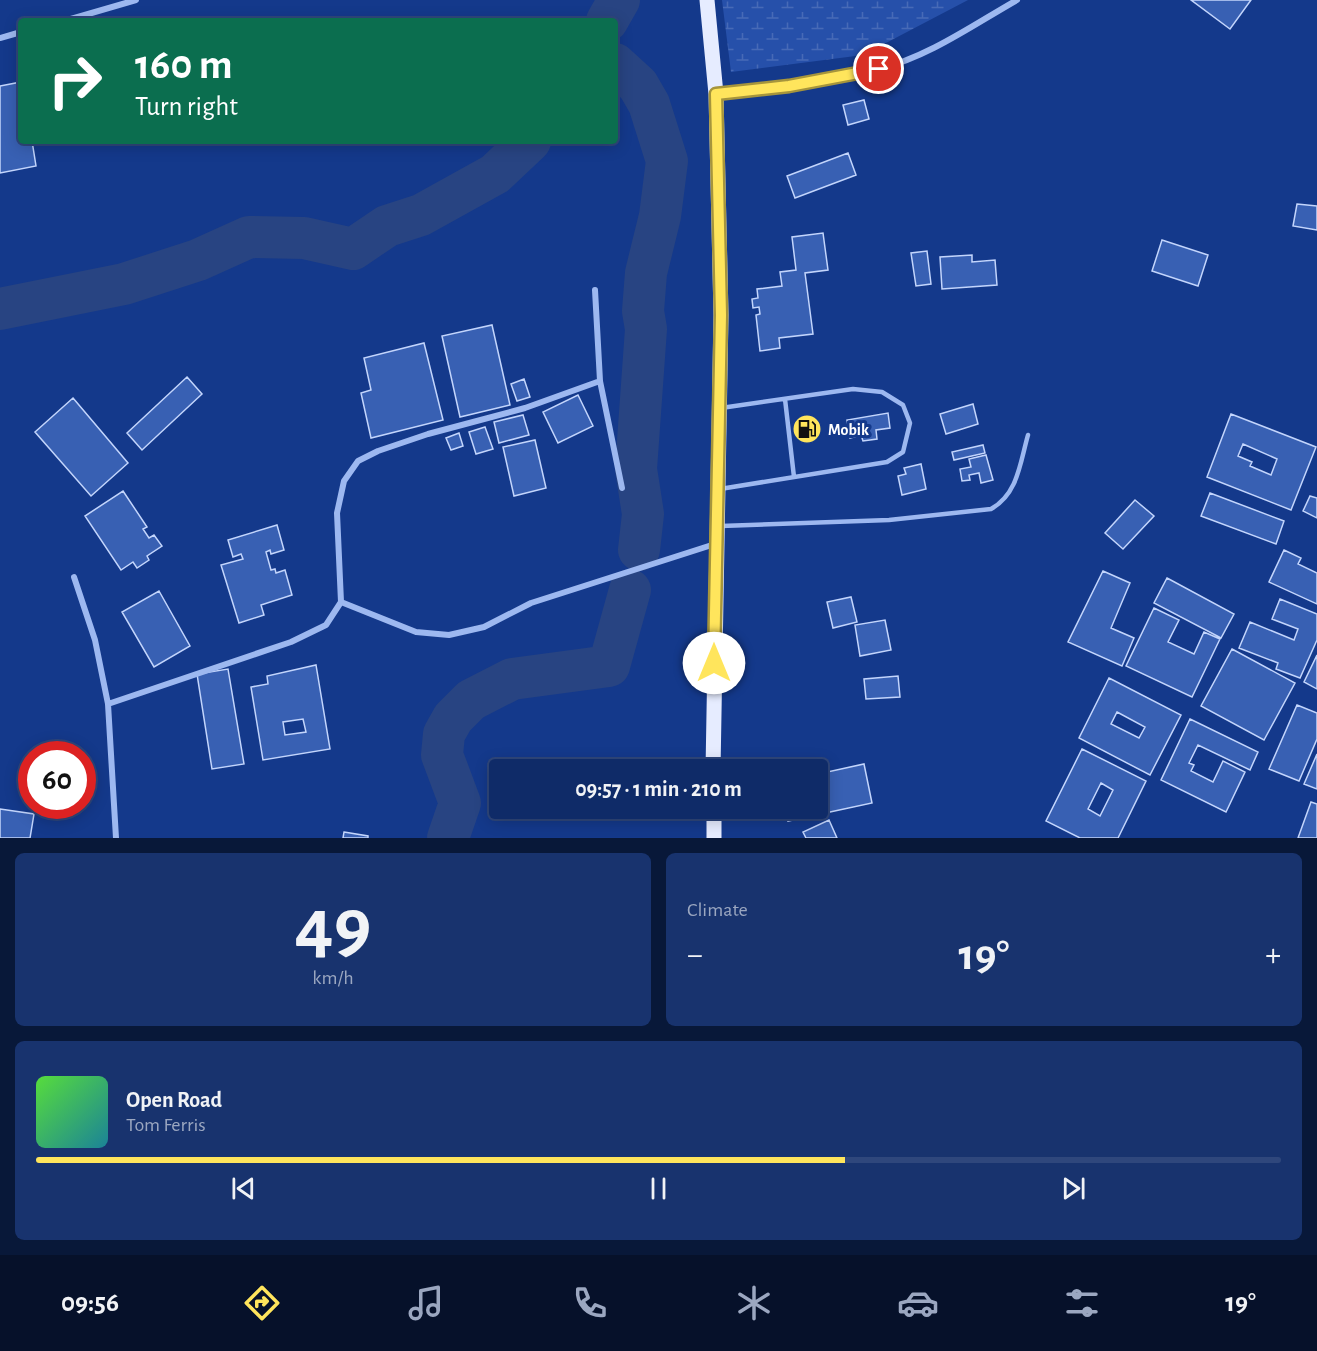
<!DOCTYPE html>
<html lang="en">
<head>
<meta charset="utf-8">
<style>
	:root { --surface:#0f2b68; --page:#18336e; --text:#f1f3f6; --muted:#9ba7c0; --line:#2f477c; --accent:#ffe55c }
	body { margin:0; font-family:"Alegreya Sans",sans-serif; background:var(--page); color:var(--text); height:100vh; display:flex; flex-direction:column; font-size:22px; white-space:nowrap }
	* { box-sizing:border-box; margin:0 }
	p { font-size:20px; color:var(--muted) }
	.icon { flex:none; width:33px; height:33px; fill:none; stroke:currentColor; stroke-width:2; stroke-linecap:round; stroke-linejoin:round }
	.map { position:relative; height:838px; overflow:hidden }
	.sheet { display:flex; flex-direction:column; gap:15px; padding:15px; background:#081839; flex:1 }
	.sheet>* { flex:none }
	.banner { position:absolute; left:18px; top:18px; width:600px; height:126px; border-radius:6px; box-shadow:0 3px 15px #0003,0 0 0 2px var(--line); background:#0b6e4f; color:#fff; overflow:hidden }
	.speed { position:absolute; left:18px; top:741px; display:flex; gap:12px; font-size:30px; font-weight:700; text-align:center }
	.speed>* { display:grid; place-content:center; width:78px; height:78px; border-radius:50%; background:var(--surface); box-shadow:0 3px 15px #0003,0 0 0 2px var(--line); line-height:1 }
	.speed .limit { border:9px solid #d22; background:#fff; color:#111 }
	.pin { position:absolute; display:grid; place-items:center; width:51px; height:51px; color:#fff; margin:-26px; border:3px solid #fff; border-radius:50%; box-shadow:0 2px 6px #0007 }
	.me { position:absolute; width:66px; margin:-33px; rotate:0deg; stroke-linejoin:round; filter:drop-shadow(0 0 4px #0008) }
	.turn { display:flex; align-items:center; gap:21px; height:126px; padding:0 18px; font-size:27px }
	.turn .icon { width:78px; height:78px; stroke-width:2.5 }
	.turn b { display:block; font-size:42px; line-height:51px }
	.big { font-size:45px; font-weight:700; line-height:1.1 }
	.sheet .widget { flex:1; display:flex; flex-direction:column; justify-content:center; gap:9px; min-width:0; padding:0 21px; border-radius:9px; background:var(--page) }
	.sheet .dial { align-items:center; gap:0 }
	.dial b { font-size:78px; line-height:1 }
	.song { display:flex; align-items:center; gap:18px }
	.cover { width:72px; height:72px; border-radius:9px; background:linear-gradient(135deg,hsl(110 70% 55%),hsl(190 70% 35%)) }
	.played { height:6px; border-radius:3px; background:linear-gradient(90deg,var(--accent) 65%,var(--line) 65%) }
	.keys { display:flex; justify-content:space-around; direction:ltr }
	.heat { display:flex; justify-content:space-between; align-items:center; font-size:33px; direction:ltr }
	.sheet .tiles { flex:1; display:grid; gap:15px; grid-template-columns:1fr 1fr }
	.widget:last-child { grid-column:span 2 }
	.trip { position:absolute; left:489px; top:759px; width:339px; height:60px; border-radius:6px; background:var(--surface); box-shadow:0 3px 15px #0003,0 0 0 2px var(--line); font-weight:700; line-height:60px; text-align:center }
	.menu { display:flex; height:96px; justify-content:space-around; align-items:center; background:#06112a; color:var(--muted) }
	.menu .icon { width:42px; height:42px }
	.menu .selected { color:var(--accent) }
	.menu b { font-size:27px; color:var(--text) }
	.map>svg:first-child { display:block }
	.wetland { fill:url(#wetland-marsh) }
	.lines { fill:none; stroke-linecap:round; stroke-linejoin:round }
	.river { stroke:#284482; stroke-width:42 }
	.building { fill:#3860b3; stroke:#c3d5fc; stroke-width:1.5; fill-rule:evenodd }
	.lane { stroke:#9db8f0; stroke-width:4.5 }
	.street { stroke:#9db8f0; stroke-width:6 }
	.primary { stroke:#e6ecff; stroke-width:15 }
	.route-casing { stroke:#a6953c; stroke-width:15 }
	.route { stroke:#ffe55c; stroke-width:10 }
	.labels { text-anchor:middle; stroke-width:6; stroke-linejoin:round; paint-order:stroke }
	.poi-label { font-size:16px; font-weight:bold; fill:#fff; stroke:#14398b; text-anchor:start }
</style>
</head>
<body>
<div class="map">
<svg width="1317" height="838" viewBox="0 0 1317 838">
	<defs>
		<pattern id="wetland-marsh" width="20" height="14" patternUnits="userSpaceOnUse" patternTransform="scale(1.5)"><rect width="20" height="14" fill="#2650aa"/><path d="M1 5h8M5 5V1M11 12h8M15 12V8" fill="none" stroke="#476ab7"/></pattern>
	</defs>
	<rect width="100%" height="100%" fill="#14398b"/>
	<!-- wetland -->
	<path class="wetland" d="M722 0H968L863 55 731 72Z"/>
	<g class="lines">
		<!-- river -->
		<path class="river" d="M607 21 619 0
			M615 64 638 85 649 104 667 161 660 216 646 273 643 311 646 329 636 469 643 514 639 550
			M0 309 124 284 198 260 249 237 304 238 353 249 387 226 421 215 495 174 530 141
			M448 838 460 803 442 755 444 734 453 718 471 700 512 679 609 666 630 590"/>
	</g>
	<!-- building -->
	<path class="building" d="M1191 0H1251L1230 29Z
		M21 82V141H32L36 166 0 173V86Z
		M864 100 869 119 848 125 843 105Z
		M848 153 856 175 795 198 787 176Z
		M1297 204 1317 206V230L1293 226Z
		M823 233 828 270 805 273 813 334 779 338 780 348 760 351 756 315 760 314 759 307 753 308 752 299 758 298 757 289 782 286 780 272 796 270 792 237Z
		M1162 240 1208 255 1198 286 1152 271Z
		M927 251 931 284 916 286 911 253Z
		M972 255V262L995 260 997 285 942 289 940 257Z
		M492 325 510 405 460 417 442 336Z
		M424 343 443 420 371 438 361 393 371 390 364 358Z
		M187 377 202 394 142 450 127 433Z
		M524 379 530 397 517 401 511 384Z
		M578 395 593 426 558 443 543 412Z
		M73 398 128 463 91 496 35 432Z
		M973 404 978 424 946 434 940 414Z
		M888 413 890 428 876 430 877 439 863 441 861 435 850 438 847 420Z
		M1231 414 1316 447 1291 510 1207 477ZM1243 444 1277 459 1271 475 1250 466 1252 462 1238 456Z
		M523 415 529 435 499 443 494 422Z
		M485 427 493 449 476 454 469 432Z
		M459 433 463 446 451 450 446 438Z
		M535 440 546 488 514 496 503 447Z
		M983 445 985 453 954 460 952 452Z
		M986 455 993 480 981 483 979 473 969 475 970 480 962 481 960 469 971 467 969 459Z
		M921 464 926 489 902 495 898 476 906 474 904 468Z
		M123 491 147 527 143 529 149 538 154 535 162 546 147 556 149 560 137 568 133 562 121 570 85 516Z
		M1210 493 1284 521 1276 544 1201 516Z
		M1310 496 1317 498V518L1303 511Z
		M1135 500 1154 516 1123 549 1105 533Z
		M277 525 284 550 271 554 270 550 266 552 271 570 275 569 276 573 285 570 292 595 261 605 264 615 239 623 221 565 243 559 241 554 233 557 228 540Z
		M1284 550 1301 558 1298 564 1317 573V604L1269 582Z
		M1103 571 1130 583 1111 628 1134 638 1122 666 1068 642Z
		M1167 578 1234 614 1221 638 1154 603Z
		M159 591 190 646 154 667 122 612Z
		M851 597 857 622 833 628 827 602Z
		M1280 599 1317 614V640L1300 678 1276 669 1278 663 1239 648 1250 622 1294 640 1298 629 1272 619Z
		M1154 608 1179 620 1168 642 1194 654 1204 632 1220 639 1192 697 1126 666Z
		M885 620 891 650 860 656 855 625Z
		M1232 649 1295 683 1264 740 1201 706Z
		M1317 655V689L1304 682Z
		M316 665 330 749 263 760 251 687 268 684 267 676ZM303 719 306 732 285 735 283 722Z
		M228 669 244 764 212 769 197 674Z
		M898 676 900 697 866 699 864 679Z
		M1109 678 1181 715 1150 775 1079 738ZM1117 712 1145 727 1139 738 1111 724Z
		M1297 705 1317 713V739L1299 781 1269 769Z
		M1190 719 1258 752 1250 770 1198 745 1189 763 1194 765 1191 771 1213 782 1223 761 1245 772 1226 812 1161 780Z
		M1082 749 1146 781 1118 838H1080L1046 821ZM1101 783 1113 790 1100 816 1088 809Z
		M1317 754V789L1304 784Z
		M864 764 872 803 788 821 785 808H818V774Z
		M1311 802 1317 804V838H1298Z
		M0 809 34 814 30 838H0Z
		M829 820 837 838H806L803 832Z
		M344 832 368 836V838H343Z"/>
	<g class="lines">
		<!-- lane -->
		<path class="lane" d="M785 399 794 477
			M720 489 887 462 903 452 910 423 903 405 882 392 853 389 721 408
			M721 526 889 520 991 509C1018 494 1020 463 1028 435"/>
		<!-- street -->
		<path class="street" d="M64 21 136 0
			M0 38 21 32
			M716 94C769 88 827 82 879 69 928 57 973 25 1017 0
			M595 290 600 381 622 488
			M74 577 95 640 108 704 116 838
			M341 602 416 632 449 635 484 627 531 603 715 544
			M108 704 291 642 326 625 341 602 337 513 344 481 358 461 378 451 428 434 525 408 600 381"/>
		<!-- primary -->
		<path class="primary" d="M707 0 716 94 721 315 713 770
			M714 808V838"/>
	</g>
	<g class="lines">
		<!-- route casing -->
		<g class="route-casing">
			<path id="route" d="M714 663 721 315 716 94 789 86 879 69"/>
		</g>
		<!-- route -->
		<use href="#route" class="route"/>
	</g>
	<!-- icons -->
	<defs>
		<g id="fuel-disc" transform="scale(1.5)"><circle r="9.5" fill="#ffe55c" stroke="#14398b"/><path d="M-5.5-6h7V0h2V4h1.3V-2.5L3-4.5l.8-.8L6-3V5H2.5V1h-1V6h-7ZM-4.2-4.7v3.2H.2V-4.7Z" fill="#111"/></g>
	</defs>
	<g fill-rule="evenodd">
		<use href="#fuel-disc" x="807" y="429"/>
	</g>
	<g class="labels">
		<!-- poi labels -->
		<g class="poi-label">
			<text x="828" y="435">Mobik</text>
		</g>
	</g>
</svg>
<div class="speed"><div class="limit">60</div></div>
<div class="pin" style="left:879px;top:69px;background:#d93025"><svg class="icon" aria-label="arrive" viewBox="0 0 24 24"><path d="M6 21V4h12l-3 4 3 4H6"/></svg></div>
<svg class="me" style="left:714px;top:663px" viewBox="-20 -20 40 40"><circle r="19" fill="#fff"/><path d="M0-13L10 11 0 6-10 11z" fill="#ffe55c"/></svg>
<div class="trip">09:57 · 1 min · 210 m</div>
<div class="banner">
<div class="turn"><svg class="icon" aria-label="right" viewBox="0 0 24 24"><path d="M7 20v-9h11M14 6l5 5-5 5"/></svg><div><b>160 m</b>Turn right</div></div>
</div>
</div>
<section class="sheet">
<div class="tiles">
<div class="widget dial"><b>49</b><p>km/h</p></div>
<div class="widget"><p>Climate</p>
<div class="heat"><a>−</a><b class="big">19°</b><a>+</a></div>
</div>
<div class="widget">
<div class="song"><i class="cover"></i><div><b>Open Road</b><p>Tom Ferris</p></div></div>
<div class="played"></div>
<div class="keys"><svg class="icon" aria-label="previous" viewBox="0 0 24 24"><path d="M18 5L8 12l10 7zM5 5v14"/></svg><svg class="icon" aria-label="pause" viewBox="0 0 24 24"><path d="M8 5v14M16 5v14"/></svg><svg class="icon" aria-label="next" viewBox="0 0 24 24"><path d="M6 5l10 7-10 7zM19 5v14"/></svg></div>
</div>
</div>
</section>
<nav class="menu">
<b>09:56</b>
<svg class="icon selected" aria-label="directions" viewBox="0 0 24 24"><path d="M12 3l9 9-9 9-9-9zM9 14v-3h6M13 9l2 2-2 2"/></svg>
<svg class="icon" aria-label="music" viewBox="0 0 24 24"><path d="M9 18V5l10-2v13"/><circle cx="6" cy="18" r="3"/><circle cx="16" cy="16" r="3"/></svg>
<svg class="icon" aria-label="phone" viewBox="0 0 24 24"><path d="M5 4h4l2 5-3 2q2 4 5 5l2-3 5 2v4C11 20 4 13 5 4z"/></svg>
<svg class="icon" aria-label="climate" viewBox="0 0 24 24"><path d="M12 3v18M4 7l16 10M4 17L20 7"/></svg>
<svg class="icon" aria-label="car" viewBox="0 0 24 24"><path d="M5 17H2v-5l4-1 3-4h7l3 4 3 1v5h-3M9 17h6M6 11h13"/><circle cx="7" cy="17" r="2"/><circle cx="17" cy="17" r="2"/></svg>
<svg class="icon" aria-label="filters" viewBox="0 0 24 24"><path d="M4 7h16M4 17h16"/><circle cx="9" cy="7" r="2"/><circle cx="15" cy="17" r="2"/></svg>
<b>19°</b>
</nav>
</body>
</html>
